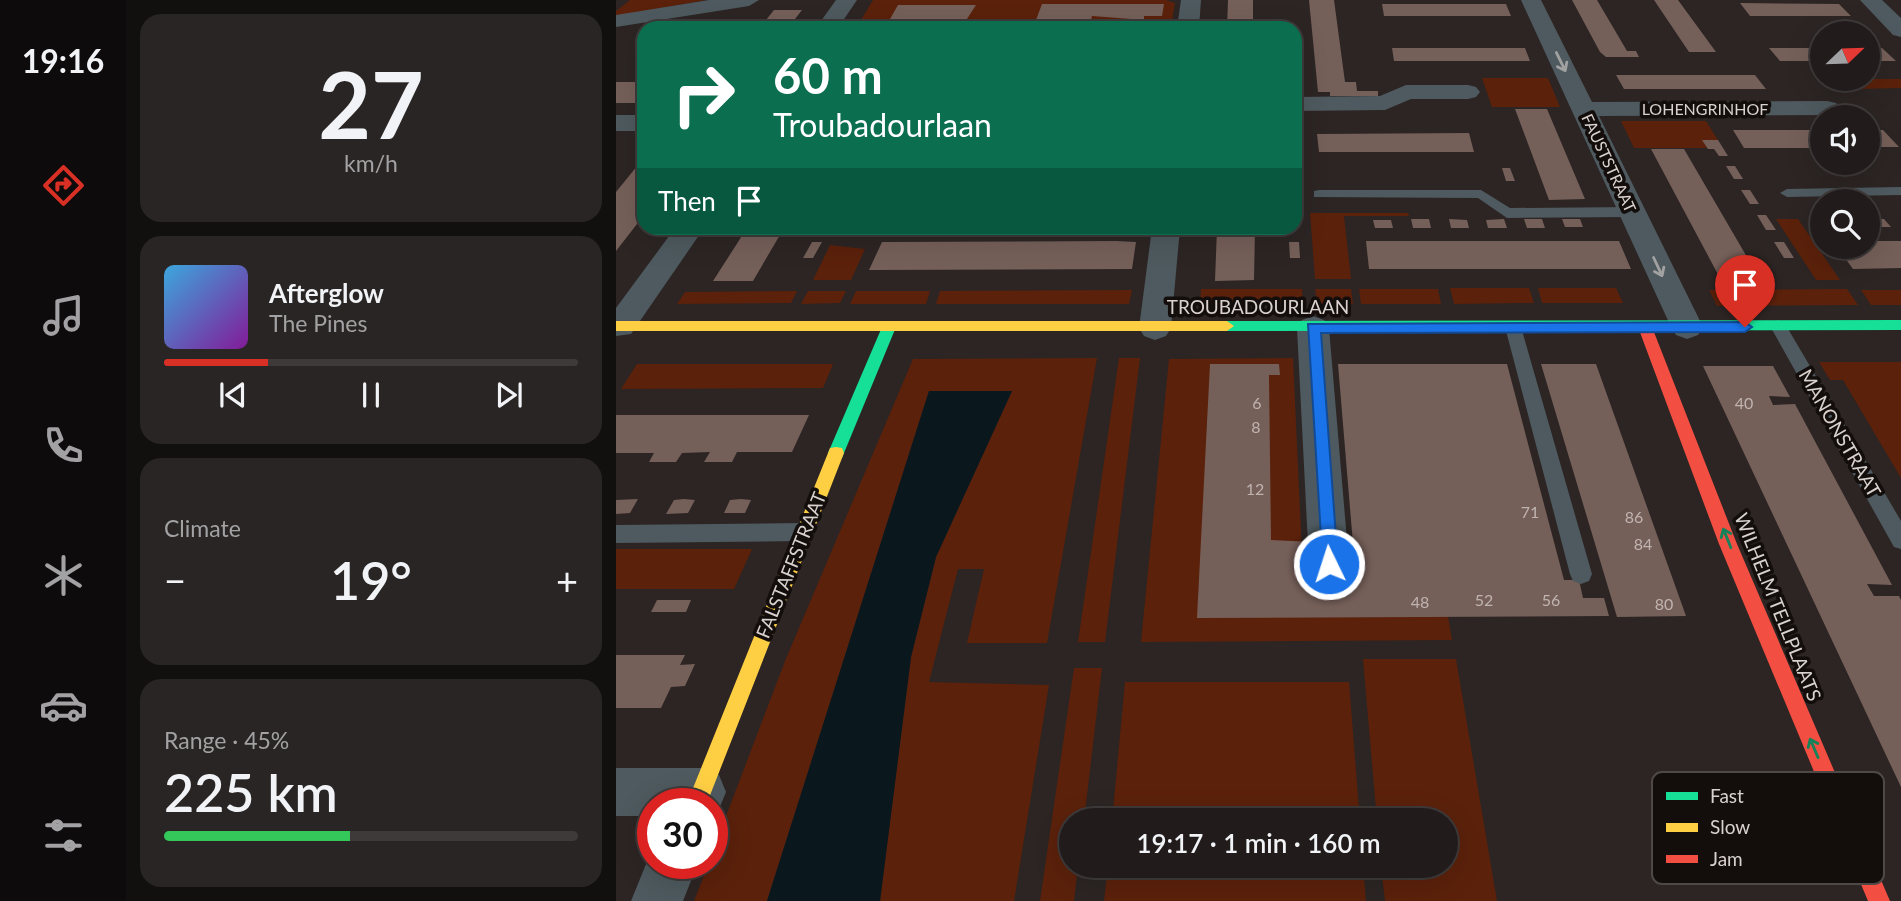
<!DOCTYPE html>
<html lang="en">
<head>
<meta charset="utf-8">
<style>
	:root { --surface:#211c1b; --page:#292524; --text:#f1f3f6; --muted:#a2a1a3; --line:#3e3a3a; --accent:#d93025 }
	body { margin:0; font-family:Lato,sans-serif; background:var(--page); color:var(--text); height:100vh; display:flex; flex-direction:column; font-size:26px; white-space:nowrap }
	* { box-sizing:border-box; margin:0 }
	p { font-size:23px; color:var(--muted) }
	.icon { flex:none; width:38px; height:38px; fill:none; stroke:currentColor; stroke-width:2; stroke-linecap:round; stroke-linejoin:round }
	.map { position:relative; flex:1; overflow:hidden }
	.panel { display:flex; flex-direction:column; gap:14px; padding:14px; background:#120f0f; width:490px }
	.panel>* { flex:none }
	.guide { position:absolute; left:21px; top:21px; width:665px; height:214px; border-radius:21px; box-shadow:0 7px 28px #0002,0 0 0 2px var(--line); background:#0b6e4f; color:#fff; overflow:hidden }
	.needle { width:46px; rotate:67deg }
	.buttons { position:absolute; left:1194px; top:21px; display:grid; gap:14px }
	.buttons a { display:grid; place-items:center; width:70px; height:70px; border-radius:50%; background:var(--surface); box-shadow:0 7px 28px #0002,0 0 0 2px var(--line); font-size:35px }
	.speed { position:absolute; left:21px; top:788px; display:flex; gap:14px; font-size:35px; font-weight:700; text-align:center }
	.speed>* { display:grid; place-content:center; width:91px; height:91px; border-radius:50%; background:var(--surface); box-shadow:0 7px 28px #0002,0 0 0 2px var(--line); line-height:1 }
	.speed .limit { border:10px solid #d22; background:#fff; color:#111 }
	.pin { position:absolute; display:grid; place-items:center; width:60px; height:60px; color:#fff; margin:-72px -30px; border-radius:50% 50% 50% 0; rotate:-45deg; box-shadow:0 0 7px #0007 }
	.pin .icon { rotate:45deg }
	.me { position:absolute; width:77px; margin:-38px; rotate:356deg; stroke-linejoin:round; filter:drop-shadow(0 0 5px #0008) }
	.turn { display:flex; align-items:center; gap:24px; height:147px; padding:0 21px; font-size:32px }
	.turn .icon { width:91px; height:91px; stroke-width:2.5 }
	.turn b { display:block; font-size:49px; line-height:60px }
	.then { display:flex; align-items:center; height:66px; padding:0 21px; background:#0003; gap:14px; font-size:26px }
	.big { font-size:52px; font-weight:600; line-height:1.1 }
	.panel .card { flex:1; display:flex; flex-direction:column; justify-content:center; gap:10px; min-width:0; padding:0 24px; border-radius:21px; background:var(--page) }
	.panel .dial { align-items:center; gap:0 }
	.dial b { font-size:91px; line-height:1 }
	.song { display:flex; align-items:center; gap:21px }
	.cover { width:84px; height:84px; border-radius:10px; background:linear-gradient(135deg,hsl(200 70% 55%),hsl(290 70% 35%)) }
	.played { height:7px; border-radius:4px; background:linear-gradient(90deg,var(--accent) 25%,var(--line) 25%) }
	.keys { display:flex; justify-content:space-around; direction:ltr }
	.heat { display:flex; justify-content:space-between; align-items:center; font-size:38px; direction:ltr }
	.charge { height:10px; border-radius:5px; background:linear-gradient(90deg,#34c759 45%,var(--line) 0) }
	.trip { position:absolute; left:443px; top:808px; width:399px; height:70px; border-radius:35px; background:var(--surface); box-shadow:0 7px 28px #0002,0 0 0 2px var(--line); font-weight:600; line-height:70px; text-align:center }
	main { display:flex; flex:1; min-height:0 }
	.dock { display:flex; flex-direction:column; width:126px; justify-content:space-around; align-items:center; background:#0d0b0b; color:var(--muted) }
	.dock .icon { width:49px; height:49px }
	.dock .active { color:var(--accent) }
	.dock b { font-size:32px; color:var(--text) }
	.map>svg:first-child { display:block }
	.green { fill:#5b210b }
	.water { fill:#0a171d }
	.building { fill:#755f59 }
	.lines { fill:none; stroke-linecap:round; stroke-linejoin:round }
	.lane { fill:#4e5a5f; fill-rule:evenodd }
	.street { fill:#4e5a5f; fill-rule:evenodd }
	.fast { fill:#16e098; fill-rule:evenodd }
	.slow { fill:#ffcf43; fill-rule:evenodd }
	.jam { fill:#f24e42; fill-rule:evenodd }
	.oneway { stroke:#a1a1a2 }
	.oneway2 { stroke:#158259 }
	.route { fill:#1a73e8; stroke:#114b97; stroke-width:2 }
	.labels { text-anchor:middle; stroke-width:7; stroke-linejoin:round; paint-order:stroke }
	.far-street-label { font-size:16px; fill:#d9d1ce; stroke:#130e0c }
	.number-label { font-size:16px; fill:#c0b4b1 }
	.street-label { font-size:19px; fill:#d9d1ce; stroke:#130e0c }
	.key { fill:#130e0c; stroke:#4e4846; stroke-width:2 }
	.key-label { font-size:19px; fill:#d9d1ce }
</style>
</head>
<body>
<main>
<nav class="dock">
<b>19:16</b>
<svg class="icon active" aria-label="directions" viewBox="0 0 24 24"><path d="M12 3l9 9-9 9-9-9zM9 14v-3h6M13 9l2 2-2 2"/></svg>
<svg class="icon" aria-label="music" viewBox="0 0 24 24"><path d="M9 18V5l10-2v13"/><circle cx="6" cy="18" r="3"/><circle cx="16" cy="16" r="3"/></svg>
<svg class="icon" aria-label="phone" viewBox="0 0 24 24"><path d="M5 4h4l2 5-3 2q2 4 5 5l2-3 5 2v4C11 20 4 13 5 4z"/></svg>
<svg class="icon" aria-label="climate" viewBox="0 0 24 24"><path d="M12 3v18M4 7l16 10M4 17L20 7"/></svg>
<svg class="icon" aria-label="car" viewBox="0 0 24 24"><path d="M5 17H2v-5l4-1 3-4h7l3 4 3 1v5h-3M9 17h6M6 11h13"/><circle cx="7" cy="17" r="2"/><circle cx="17" cy="17" r="2"/></svg>
<svg class="icon" aria-label="filters" viewBox="0 0 24 24"><path d="M4 7h16M4 17h16"/><circle cx="9" cy="7" r="2"/><circle cx="15" cy="17" r="2"/></svg>
</nav>
<section class="panel">
<div class="card dial"><b>27</b><p>km/h</p></div>
<div class="card">
<div class="song"><i class="cover"></i><div><b>Afterglow</b><p>The Pines</p></div></div>
<div class="played"></div>
<div class="keys"><svg class="icon" aria-label="previous" viewBox="0 0 24 24"><path d="M18 5L8 12l10 7zM5 5v14"/></svg><svg class="icon" aria-label="pause" viewBox="0 0 24 24"><path d="M8 5v14M16 5v14"/></svg><svg class="icon" aria-label="next" viewBox="0 0 24 24"><path d="M6 5l10 7-10 7zM19 5v14"/></svg></div>
</div>
<div class="card"><p>Climate</p>
<div class="heat"><a>−</a><b class="big">19°</b><a>+</a></div>
</div>
<div class="card"><p>Range · 45%</p><b class="big">225 km</b><div class="charge"></div></div>
</section>
<div class="map">
<svg width="1285" height="901" viewBox="0 0 1285 901">
	<rect width="100%" height="100%" fill="#2c2524"/>
	<!-- green -->
	<path class="green" d="M14 0H90L0 16V11Z
		M257 0H550L559 3 555 28H240Z
		M932 78 944 107H876L866 78Z
		M1233 79H1285V88L1241 89Z
		M1005 121H1090L1102 140H1087L1091 148H1018Z
		M694 213H792L793 216H728L735 279H699Z
		M1160 219H1182L1224 280H1200Z
		M214 245 249 249 235 280H197Z
		M834 288H913L918 303 838 304Z
		M922 288H1000L1007 303H926Z
		M585 289H686L687 304 584 305Z
		M699 289H735L737 304H701Z
		M743 289H822L825 304H745Z
		M1231 289 1242 305 1101 306 1093 290Z
		M516 290 513 304H320L324 291Z
		M1245 290H1285V305H1255Z
		M181 291 175 303 61 304 69 292Z
		M192 291H230L224 303 185 304Z
		M240 291H314L310 304H234Z
		M481 358 431 643H351L368 569H342L313 682 433 685 398 901H264L295 657 320 557 396 391H313L151 901H78L93 863H96V853L169 661 297 359Z
		M503 358H524L489 642H462Z
		M677 358 687 576 825 575 836 640 525 642 553 359Z
		M1203 362H1285V478L1227 380H1214Z
		M21 364H217L207 388 5 389Z
		M0 549H136L118 589H0Z
		M747 659H840L881 901H769L765 866H830V821H761Z
		M458 668H486L468 821H455V866H462L458 901H424Z
		M509 682H733L744 821H496Z
		M492 866H747L750 901H488Z"/>
	<!-- water -->
	<path class="water" d="M313 391H396L320 557 295 657 264 901H151Z"/>
	<!-- building -->
	<path class="building" d="M612 0H637V28H611Z
		M693 0H718L729 82H740L741 91H762V96H714V92H702Z
		M956 0H981L1011 51H1020L1023 57H990L984 52Z
		M1038 0H1062L1100 52H1073Z
		M1124 3 1223 4 1235 16H1134Z
		M426 4H548L546 16H528V20L476 16 475 20H420Z
		M766 4H890L895 16H768Z
		M282 5H360L349 22H360L358 28H306L312 19H274Z
		M158 10H186L172 28H136L146 25Z
		M54 24H88L84 28H50Z
		M776 48H909L914 61H778Z
		M1153 48H1206V61H1164Z
		M1251 48H1266L1280 61H1251Z
		M1000 75H1139L1150 89H1008Z
		M0 82H28V103H0Z
		M899 109H931L969 199 933 200Z
		M1117 130H1206V148H1128Z
		M1251 130H1267L1283 147H1251Z
		M853 133 858 152H703L701 134Z
		M1086 140H1102L1112 156H1103L1098 149H1092Z
		M1035 149H1068L1145 281 1105 280Z
		M26 160 28 215 0 251V192Z
		M1110 166H1119L1127 179H1118Z
		M886 168H894L899 181H890Z
		M1125 190H1134L1143 204H1134Z
		M1141 215H1150L1160 230H1150Z
		M795 219H813L815 228H797Z
		M833 219 851 220 853 228H835Z
		M888 219 891 228H872L870 220Z
		M908 219H926L929 228H911Z
		M946 219H964L967 227H949Z
		M1251 219H1268L1275 227H1257Z
		M757 220H775L777 228H759Z
		M131 228H168L137 281H97Z
		M601 228H639L638 280 599 281Z
		M750 241H1003L1015 269H753Z
		M1251 241H1285V268L1237 269 1221 247H1251Z
		M196 242H206L197 258H187Z
		M266 242 500 241 520 242 516 269 253 270Z
		M673 242H683L684 258H674Z
		M1158 242H1168L1178 258H1168Z
		M594 364H663L664 375H653L655 540 737 544 722 364H891L948 580H963L967 598H988L993 616 581 618Z
		M925 364H980L1070 616 1001 617Z
		M1087 366H1157L1174 397 1153 396 1157 405 1179 404 1276 585 1251 584 1258 596H1283L1285 600V787Z
		M0 415H193L176 452H121L116 462H88L94 452 66 453 60 462H33L38 453H0Z
		M22 499 14 513 0 514V500Z
		M125 499 135 500 129 513H108L114 500Z
		M58 500 68 499 79 500 72 513 50 514Z
		M41 600H75L70 612H35Z
		M0 655H69L64 665 79 664 69 686 55 687 45 708H0Z"/>
	<g class="lines">
		<!-- lane -->
		<path class="lane" d="M1285 187V195L1171 197 1164 193 1171 189Z
			M703 190H865L894 208 1016 207 1023 212 1016 217 891 218 862 198 698 197V191Z
			M1162 320 1168 322 1285 521V549L1278 547 1154 326Z
			M897 321 905 327 976 574 973 581 965 584 957 581 954 574 889 327Z
			M187 523 194 526 197 532 194 538 187 541 0 543V525Z"/>
		<!-- street -->
		<path class="street" d="M93 0H143L133 6 0 27V15Z
			M220 0H241L222 28H200Z
			M565 0H585L583 28H561Z
			M905 0H925L976 102 1211 101 1220 103 1223 108 1220 113 1211 115 983 116 1087 327 1082 335 1071 339 1060 335 1055 327Z
			M1244 0H1266L1285 18V37L1277 35Z
			M790 85H852L860 87 864 92 860 97 852 99H795L769 110 679 111V97L764 96Z
			M0 115H28V131H0Z
			M59 228H88L15 334 0 336V308Z
			M536 228H564L555 328 550 336 539 340 528 336 523 328Z
			M697 316 708 320 713 328 733 564 727 577 713 582 699 577 693 564 681 328 686 320Z
			M0 768H86L103 775 110 792 103 809 96 812V803H37V816H0Z
			M37 847V863H82L67 901H15Z"/>
		<!-- fast -->
		<path class="fast" d="M1285 320V330L611 331 604 326 611 321Z
			M273 322 280 327 228 453 226 458H214L212 453 266 327Z"/>
		<!-- slow -->
		<path class="slow" d="M0 321H611L618 326 611 331H0Z
			M220 447 226 448 228 453 91 803H71L212 453 214 448Z"/>
		<!-- jam -->
		<path class="jam" d="M1029 322 1036 327 1121 544 1274 901H1252L1103 544 1022 327Z"/>
	</g>
	<!-- one-way arrows -->
	<defs><path id="oneway-shaft" d="M-6 0H5M1.5-3L5.5 0L1.5 3" fill="none" stroke-width="1.6" stroke-linecap="round" stroke-linejoin="round" transform="scale(1.75)"/></defs>
	<g class="oneway">
		<use href="#oneway-shaft" transform="translate(945 62) rotate(64)"/>
		<use href="#oneway-shaft" transform="translate(1042 267) rotate(65)"/>
	</g>
	<g class="oneway2">
		<use href="#oneway-shaft" transform="translate(1111 538) rotate(-112)"/>
		<use href="#oneway-shaft" transform="translate(1198 748) rotate(-113)"/>
	</g>
	<!-- route -->
	<path class="route" d="M1129 322 1136 327 1129 332 705 333 722 564 719 570H707L692 324Z"/>
	<g class="labels">
		<!-- far-street labels -->
		<g class="far-street-label">
			<text x="1089" y="115">LOHENGRINHOF</text>
			<text transform="translate(993 163) rotate(65)" y="6">FAUSTSTRAAT</text>
		</g>
		<!-- number labels -->
		<g class="number-label">
			<text x="641" y="409">6</text>
			<text x="1128" y="409">40</text>
			<text x="640" y="433">8</text>
			<text x="639" y="495">12</text>
			<text x="914" y="518">71</text>
			<text x="1018" y="523">86</text>
			<text x="1027" y="550">84</text>
			<text x="868" y="606">52</text>
			<text x="935" y="606">56</text>
			<text x="804" y="608">48</text>
			<text x="1048" y="610">80</text>
		</g>
		<!-- street labels -->
		<g class="street-label">
			<text x="642" y="314">TROUBADOURLAAN</text>
			<text transform="translate(1224 433) rotate(60)" y="7">MANONSTRAAT</text>
			<text transform="translate(175 565) rotate(-68)" y="7">FALSTAFFSTRAAT</text>
			<text transform="translate(1162 607) rotate(68)" y="7">WILHELM TELLPLAATS</text>
		</g>
	</g>
	<!-- legend -->
	<rect x="1036" y="772" width="232" height="112" rx="10" class="key"/>
	<rect x="1050" y="792" width="32" height="8" fill="#16e098"/>
	<rect x="1050" y="823" width="32" height="9" fill="#ffcf43"/>
	<rect x="1050" y="855" width="32" height="8" fill="#f24e42"/>
	<g class="key-label">
		<text x="1094" y="803">Fast</text>
		<text x="1094" y="834">Slow</text>
		<text x="1094" y="866">Jam</text>
	</g>
</svg>
<div class="buttons">
<a><svg class="needle" viewBox="-14 -14 28 28"><path d="M0-13l5 13h-10z" fill="#e53935"/><path d="M0 13l5-13h-10z" fill="#a2a1a3"/></svg></a>
<a><svg class="icon" aria-label="sound" viewBox="0 0 24 24"><path d="M4 9h4l5-4v14l-5-4H4zM17 9q2 3 0 6"/></svg></a>
<a><svg class="icon" aria-label="search" viewBox="0 0 24 24"><circle cx="10" cy="10" r="6"/><path d="M15 15l6 6"/></svg></a>
</div>
<div class="speed"><div class="limit">30</div></div>
<div class="pin" style="left:1129px;top:327px;background:#d93025"><svg class="icon" aria-label="arrive" viewBox="0 0 24 24"><path d="M6 21V4h12l-3 4 3 4H6"/></svg></div>
<svg class="me" style="left:713px;top:564px" viewBox="-20 -20 40 40"><circle r="17" fill="#1a73e8" stroke="#fff" stroke-width="3"/><path d="M0-11L8 9 0 5-8 9z" fill="#fff"/></svg>
<div class="trip">19:17 · 1 min · 160 m</div>
<div class="guide">
<div class="turn"><svg class="icon" aria-label="right" viewBox="0 0 24 24"><path d="M7 20v-9h11M14 6l5 5-5 5"/></svg><div><b>60 m</b>Troubadourlaan</div></div>
<div class="then">Then<svg class="icon" aria-label="arrive" viewBox="0 0 24 24"><path d="M6 21V4h12l-3 4 3 4H6"/></svg></div>
</div>
</div>
</main>
</body>
</html>
